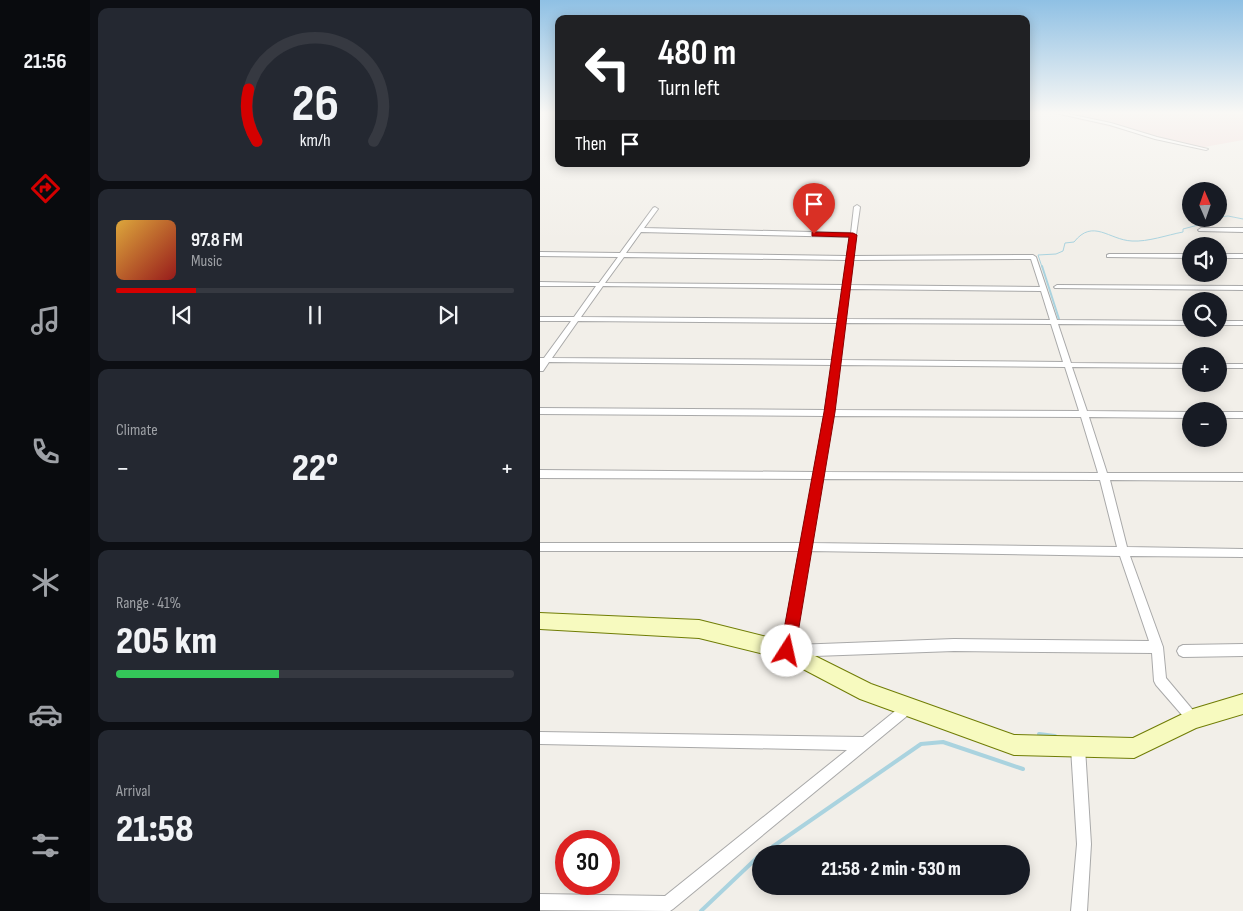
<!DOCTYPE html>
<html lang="en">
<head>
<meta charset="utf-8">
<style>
	:root { --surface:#171b24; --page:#242831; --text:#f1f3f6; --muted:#9ea1a6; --line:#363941; --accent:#d40000 }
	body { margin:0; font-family:"Sofia Sans Condensed",sans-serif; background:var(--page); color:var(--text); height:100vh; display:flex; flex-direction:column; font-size:19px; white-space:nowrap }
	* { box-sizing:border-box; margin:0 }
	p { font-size:16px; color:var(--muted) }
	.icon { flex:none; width:28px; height:28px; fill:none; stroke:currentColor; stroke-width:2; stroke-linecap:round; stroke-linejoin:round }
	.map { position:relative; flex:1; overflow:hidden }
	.panel { display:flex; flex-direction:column; gap:8px; padding:8px; background:#0d0f14; width:450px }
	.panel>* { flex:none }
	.top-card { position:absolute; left:15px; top:15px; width:475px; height:152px; border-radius:10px; box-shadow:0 2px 12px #0003; background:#202124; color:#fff; overflow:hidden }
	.needle { width:32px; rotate:358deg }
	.tools { position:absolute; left:642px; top:182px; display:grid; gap:10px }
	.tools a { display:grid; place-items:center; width:45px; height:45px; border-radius:50%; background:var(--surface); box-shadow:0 2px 12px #0003; font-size:25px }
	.speed { position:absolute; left:15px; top:830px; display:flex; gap:10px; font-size:25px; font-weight:700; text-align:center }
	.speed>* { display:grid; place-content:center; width:65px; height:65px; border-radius:50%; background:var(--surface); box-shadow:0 2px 12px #0003; line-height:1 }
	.speed .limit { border:8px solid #d22; background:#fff; color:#111 }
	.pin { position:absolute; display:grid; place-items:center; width:42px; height:42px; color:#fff; margin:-51px -21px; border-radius:50% 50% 50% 0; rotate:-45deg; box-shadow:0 0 5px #0007 }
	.pin .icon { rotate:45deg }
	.me { position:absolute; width:55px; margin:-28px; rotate:10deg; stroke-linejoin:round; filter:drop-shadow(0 0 4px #0008) }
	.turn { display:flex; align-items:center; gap:18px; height:105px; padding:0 20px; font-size:22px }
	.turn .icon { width:65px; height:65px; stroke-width:2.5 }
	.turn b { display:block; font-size:35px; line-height:42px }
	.then { display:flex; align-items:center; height:48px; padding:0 20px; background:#0003; gap:10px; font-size:19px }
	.big { font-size:38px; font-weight:800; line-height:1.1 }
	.panel .card { flex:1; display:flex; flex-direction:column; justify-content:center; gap:8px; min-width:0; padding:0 18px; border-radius:10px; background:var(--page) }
	.panel .dial { align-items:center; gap:0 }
	.dial svg { height:130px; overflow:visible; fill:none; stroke:var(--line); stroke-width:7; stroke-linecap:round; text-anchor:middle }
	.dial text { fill:var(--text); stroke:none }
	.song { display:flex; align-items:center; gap:15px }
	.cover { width:60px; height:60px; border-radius:8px; background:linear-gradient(135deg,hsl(40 70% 55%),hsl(0 70% 35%)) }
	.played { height:5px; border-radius:2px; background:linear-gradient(90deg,var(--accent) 20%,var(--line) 20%) }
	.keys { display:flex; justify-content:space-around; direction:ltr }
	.heat { display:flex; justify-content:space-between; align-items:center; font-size:28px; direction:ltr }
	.charge { height:8px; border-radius:4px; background:linear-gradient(90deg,#34c759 41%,var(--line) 0) }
	.trip { position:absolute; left:212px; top:845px; width:278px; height:50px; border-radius:25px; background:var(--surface); box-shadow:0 2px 12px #0003; font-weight:800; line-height:50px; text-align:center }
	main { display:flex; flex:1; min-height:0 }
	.tabs { display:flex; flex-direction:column; width:90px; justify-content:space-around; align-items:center; background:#090b0e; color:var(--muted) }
	.tabs .icon { width:35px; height:35px }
	.tabs .selected { color:var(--accent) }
	.tabs b { font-size:22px; color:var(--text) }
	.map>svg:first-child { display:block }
	.commercial { fill:#f2dad9 }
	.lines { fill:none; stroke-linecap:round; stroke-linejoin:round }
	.stream-far2 { stroke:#aad3df; stroke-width:1 }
	.stream-far1 { stroke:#aad3df; stroke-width:2 }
	.stream { stroke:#aad3df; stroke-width:4 }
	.street-casing { stroke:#a9a9a9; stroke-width:2 }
	.secondary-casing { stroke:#707d05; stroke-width:2 }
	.street { fill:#fff; fill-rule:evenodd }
	.secondary { fill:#f7fabf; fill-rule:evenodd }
	.route { fill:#d40000; stroke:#8a0000 }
</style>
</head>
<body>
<main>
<nav class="tabs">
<b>21:56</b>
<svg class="icon selected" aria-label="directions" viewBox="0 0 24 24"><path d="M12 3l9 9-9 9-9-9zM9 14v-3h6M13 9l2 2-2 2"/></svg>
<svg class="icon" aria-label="music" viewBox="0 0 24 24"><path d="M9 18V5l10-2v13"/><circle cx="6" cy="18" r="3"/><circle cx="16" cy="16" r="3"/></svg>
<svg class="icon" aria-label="phone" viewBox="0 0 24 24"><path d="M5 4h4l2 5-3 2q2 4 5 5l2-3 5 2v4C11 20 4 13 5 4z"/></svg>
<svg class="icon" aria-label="climate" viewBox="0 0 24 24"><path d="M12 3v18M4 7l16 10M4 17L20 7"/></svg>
<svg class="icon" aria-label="car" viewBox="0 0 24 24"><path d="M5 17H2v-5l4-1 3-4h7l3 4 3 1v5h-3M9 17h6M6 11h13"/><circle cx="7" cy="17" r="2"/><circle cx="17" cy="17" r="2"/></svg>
<svg class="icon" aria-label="filters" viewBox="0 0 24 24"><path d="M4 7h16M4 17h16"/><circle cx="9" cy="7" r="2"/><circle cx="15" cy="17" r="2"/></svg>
</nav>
<section class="panel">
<div class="card dial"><svg viewBox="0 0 100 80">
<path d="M14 69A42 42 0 1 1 86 69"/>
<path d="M14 69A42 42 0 0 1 9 37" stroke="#d40000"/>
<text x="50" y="56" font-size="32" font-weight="700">26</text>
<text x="50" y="72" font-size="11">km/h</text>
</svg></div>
<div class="card">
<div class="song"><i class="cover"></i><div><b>97.8 FM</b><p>Music</p></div></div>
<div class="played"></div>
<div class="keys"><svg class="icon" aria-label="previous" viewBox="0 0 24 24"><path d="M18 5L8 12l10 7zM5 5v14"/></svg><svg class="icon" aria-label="pause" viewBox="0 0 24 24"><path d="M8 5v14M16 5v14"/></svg><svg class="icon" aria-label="next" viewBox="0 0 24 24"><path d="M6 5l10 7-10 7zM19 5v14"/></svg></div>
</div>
<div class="card"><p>Climate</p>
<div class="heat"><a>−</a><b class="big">22°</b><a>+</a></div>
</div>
<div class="card"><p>Range · 41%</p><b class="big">205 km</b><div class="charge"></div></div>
<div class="card"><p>Arrival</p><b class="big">21:58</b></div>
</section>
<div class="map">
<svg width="703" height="911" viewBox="0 0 703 911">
	<rect width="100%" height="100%" fill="#f2efe9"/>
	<!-- commercial -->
	<path class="commercial" d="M507 112H703V140L659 148Z"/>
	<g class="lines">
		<!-- stream-far2 -->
		<path class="stream-far2" d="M679 217 688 216 703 219
			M502 267 498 255 516 254 523 251 525 243 534 242C553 218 569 240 592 241 608 242 627 235 643 232V229L662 224 659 220 669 219"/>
		<!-- stream-far1 -->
		<path class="stream-far1" d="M502 266 519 319"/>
		<!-- stream -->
		<path class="stream" d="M499 734 515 736
			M222 854 381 744 403 742 483 769
			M161 911 221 854"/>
		<!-- street casing -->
		<g class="street-casing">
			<path id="street" d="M511 112H519L571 123 617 137 668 149 666 150 615 139 570 125Z
				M317 205 320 207 313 256 493 255 496 257 517 320 651 321V325L518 324 531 363 651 364V368L532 367 547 411 651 412V418L549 417 567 473H703V481L570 480 587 547 703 549V557L590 556 623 647 626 678 657 715 659 719 657 723 653 725 649 723 616 685 614 681 612 653 414 651 247 657 243 655 241 651 259 551H0V543H261L273 479 0 478V470L274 472 284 416 0 414V408L285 410 292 365 9 362 3 371H0V358H4L31 321H0V317H34L56 286H0V282L59 283 78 257 0 256V252L80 253 113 208 115 207 118 209 104 228 311 233 314 207ZM101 232 310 237 307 256 86 253ZM84 257 307 260 303 285 65 283ZM491 259 500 287 309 285 313 260ZM63 286 303 289 298 319 41 317ZM309 289 501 291 510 320 305 319ZM38 321 298 323 292 360 12 358ZM305 323 511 324 523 362 300 360ZM299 365 525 367 539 411 293 410ZM292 416 541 417 558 473 283 472ZM282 479 560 480 577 547 271 543ZM270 551 580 556 609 641 414 639 254 645Z
				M661 228H703V232L659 231 658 230Z
				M569 254H651V258L567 257V255Z
				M679 254H703V258H679Z
				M517 285 703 286V290L515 288 514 287Z
				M679 321H703V325H679Z
				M679 364H703V368H679Z
				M679 412H703V418H679Z
				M703 644V656L643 657 639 655 637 651 639 647 643 645Z
				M369 701 373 703 375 707 373 711 133 909 130 911 0 910V894L125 896 307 750 0 744V732L323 737 365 703Z
				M538 741 543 743 545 748 551 844 547 911H531L537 844 531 748 533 743Z"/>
		</g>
		<!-- secondary casing -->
		<g class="secondary-casing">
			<path id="secondary" d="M0 613 159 620 247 642 331 684 474 735 593 738 653 709 703 694V714L656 728 594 758 474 755 320 699 244 659 159 638 0 629Z"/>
		</g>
		<!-- street -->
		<use href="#street" class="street"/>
		<!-- secondary -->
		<use href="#secondary" class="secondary"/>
	</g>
	<!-- sky -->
	<linearGradient id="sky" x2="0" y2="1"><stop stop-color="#8fc0e4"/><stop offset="0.47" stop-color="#f9f8f5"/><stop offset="1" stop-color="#f9f8f5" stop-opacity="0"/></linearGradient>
	<rect width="703" height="240" fill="url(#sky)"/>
	<!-- route -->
	<path class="route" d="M272 232 313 233 317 235 295 412 255 651 252 656 247 659 242 656 240 651 284 412 309 237 274 236H272Z"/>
</svg>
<div class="tools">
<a><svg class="needle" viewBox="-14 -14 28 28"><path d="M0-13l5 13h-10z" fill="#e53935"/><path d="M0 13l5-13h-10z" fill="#9ea1a6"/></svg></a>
<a><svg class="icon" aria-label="sound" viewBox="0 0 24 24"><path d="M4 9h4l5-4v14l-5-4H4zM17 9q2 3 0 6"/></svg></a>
<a><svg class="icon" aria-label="search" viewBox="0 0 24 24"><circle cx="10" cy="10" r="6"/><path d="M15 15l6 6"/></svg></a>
<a>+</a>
<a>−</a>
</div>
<div class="speed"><div class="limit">30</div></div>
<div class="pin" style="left:274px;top:234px;background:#d93025"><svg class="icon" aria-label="arrive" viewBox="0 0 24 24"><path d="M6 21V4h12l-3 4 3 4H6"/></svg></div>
<svg class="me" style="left:247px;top:651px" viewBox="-20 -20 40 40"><circle r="19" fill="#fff"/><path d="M0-13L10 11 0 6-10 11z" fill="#d40000"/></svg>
<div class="trip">21:58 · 2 min · 530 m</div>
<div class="top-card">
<div class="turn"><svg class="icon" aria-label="left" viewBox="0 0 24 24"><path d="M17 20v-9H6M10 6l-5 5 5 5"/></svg><div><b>480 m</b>Turn left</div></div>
<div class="then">Then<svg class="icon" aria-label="arrive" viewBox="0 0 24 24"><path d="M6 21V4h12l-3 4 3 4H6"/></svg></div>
</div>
</div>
</main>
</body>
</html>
